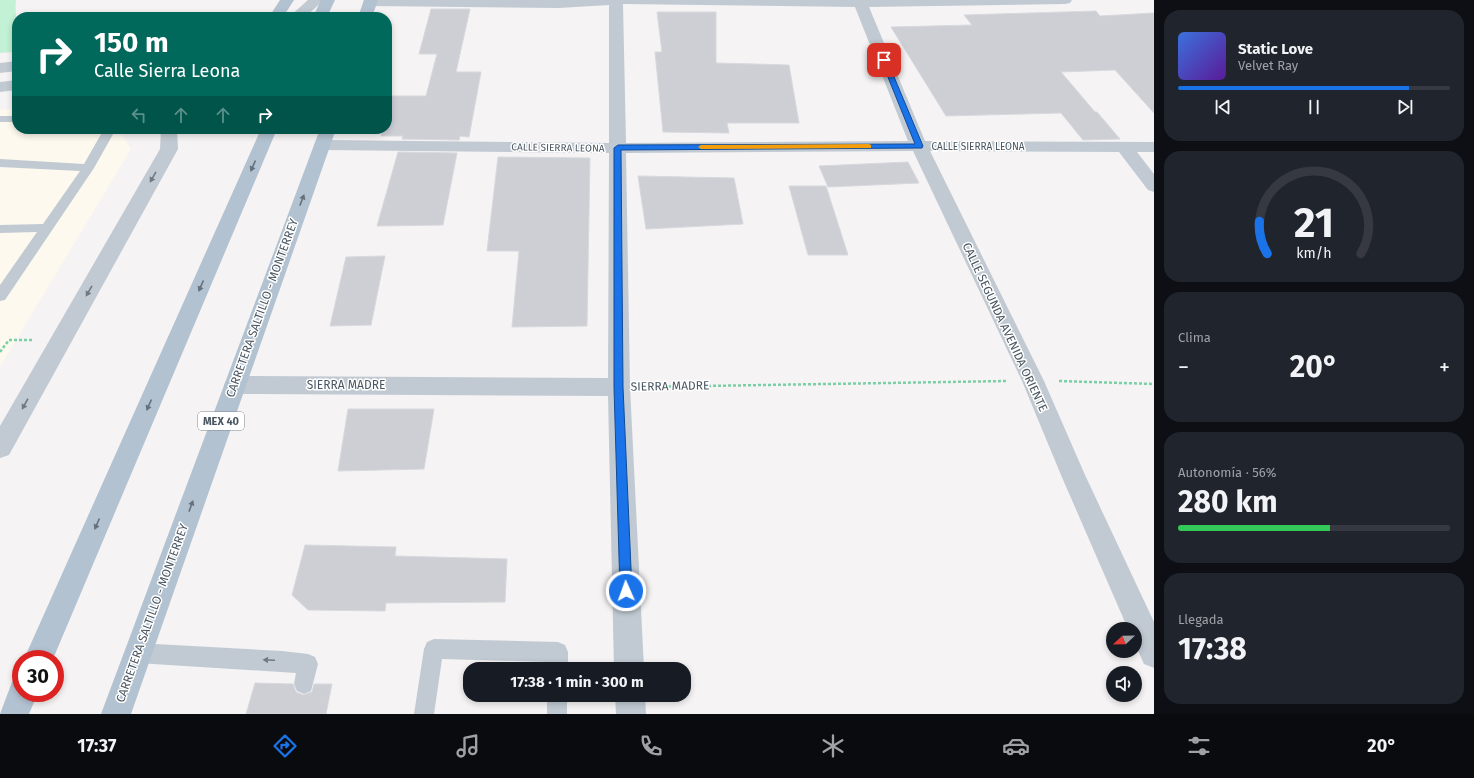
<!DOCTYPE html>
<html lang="es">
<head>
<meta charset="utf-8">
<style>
	:root { --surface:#171b24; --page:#20242c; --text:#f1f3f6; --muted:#9ea1a6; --line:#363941; --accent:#1a73e8 }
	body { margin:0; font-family:"Fira Sans",sans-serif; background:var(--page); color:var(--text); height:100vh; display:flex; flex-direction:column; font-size:15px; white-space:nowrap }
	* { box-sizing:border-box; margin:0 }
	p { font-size:13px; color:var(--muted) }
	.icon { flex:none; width:22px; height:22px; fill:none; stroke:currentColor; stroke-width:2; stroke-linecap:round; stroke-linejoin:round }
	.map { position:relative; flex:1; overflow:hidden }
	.sheet { display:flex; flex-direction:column; gap:10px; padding:10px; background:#0d0f14; width:320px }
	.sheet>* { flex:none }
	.guide { position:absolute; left:12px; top:12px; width:380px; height:122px; border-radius:16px; box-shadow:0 2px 6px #0003; background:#00695c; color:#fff; overflow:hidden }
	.needle { width:26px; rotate:248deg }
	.tools { position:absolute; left:1106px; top:622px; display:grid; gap:8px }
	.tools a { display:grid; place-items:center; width:36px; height:36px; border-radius:50%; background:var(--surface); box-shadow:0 2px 6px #0003; font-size:20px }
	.speed { position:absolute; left:12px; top:650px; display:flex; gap:8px; font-size:20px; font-weight:700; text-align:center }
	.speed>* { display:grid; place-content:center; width:52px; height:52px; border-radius:50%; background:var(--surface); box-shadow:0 2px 6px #0003; line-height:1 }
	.speed .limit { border:6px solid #d22; background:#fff; color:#111 }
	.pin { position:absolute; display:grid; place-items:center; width:34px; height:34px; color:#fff; margin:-17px; border-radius:8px; box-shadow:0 2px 6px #0006 }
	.me { position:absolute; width:44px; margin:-22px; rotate:358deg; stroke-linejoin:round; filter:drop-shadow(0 0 3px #0008) }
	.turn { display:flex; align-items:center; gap:14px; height:84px; padding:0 16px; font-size:18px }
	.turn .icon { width:52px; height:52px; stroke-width:2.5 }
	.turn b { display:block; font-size:28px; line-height:34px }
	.lanes { display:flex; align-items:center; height:38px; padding:0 16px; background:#0003; justify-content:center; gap:20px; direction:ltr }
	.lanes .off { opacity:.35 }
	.big { font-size:30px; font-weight:700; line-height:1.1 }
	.sheet .widget { flex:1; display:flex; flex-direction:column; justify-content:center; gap:6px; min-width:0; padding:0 14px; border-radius:16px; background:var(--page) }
	.sheet .dial { align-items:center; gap:0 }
	.dial svg { height:104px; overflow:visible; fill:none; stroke:var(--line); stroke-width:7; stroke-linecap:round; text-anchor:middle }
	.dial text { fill:var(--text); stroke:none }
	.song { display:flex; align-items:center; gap:12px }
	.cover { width:48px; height:48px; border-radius:6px; background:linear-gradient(135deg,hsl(220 70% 55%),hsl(270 70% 35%)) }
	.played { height:4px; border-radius:2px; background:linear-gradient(90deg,var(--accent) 85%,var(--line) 85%) }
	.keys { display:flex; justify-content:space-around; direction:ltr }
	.heat { display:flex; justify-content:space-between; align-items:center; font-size:22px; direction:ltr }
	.charge { height:6px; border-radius:3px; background:linear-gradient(90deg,#34c759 56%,var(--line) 0) }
	.trip { position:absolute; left:463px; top:662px; width:228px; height:40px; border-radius:16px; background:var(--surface); box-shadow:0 2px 6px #0003; font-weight:700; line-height:40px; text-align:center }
	.tab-bar { display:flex; height:64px; justify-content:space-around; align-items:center; background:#090b0e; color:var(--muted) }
	.tab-bar .icon { width:28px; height:28px }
	.tab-bar .current { color:var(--accent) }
	.tab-bar b { font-size:18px; color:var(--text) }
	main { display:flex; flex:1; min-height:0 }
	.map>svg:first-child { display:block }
	.commercial { fill:#fdf9ef }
	.green { fill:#c3f1d5 }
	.building { fill:#cdcfd5; stroke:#d7d9de }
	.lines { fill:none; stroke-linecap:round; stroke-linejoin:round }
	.path { stroke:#7ad0a6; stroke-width:2.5; stroke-dasharray:3 2; stroke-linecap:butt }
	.service { fill:#c1cad2; fill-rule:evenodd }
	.minor { fill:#c1cad2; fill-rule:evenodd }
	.tertiary { fill:#c1cad2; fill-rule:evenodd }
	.primary { fill:#b3c2d1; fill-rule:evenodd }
	.oneway { fill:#64717d }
	.oneway2 { fill:#6e7983 }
	.route { fill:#1a73e8; stroke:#114b97 }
	.slow { fill:#f59e0b }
	.labels { text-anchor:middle; stroke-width:3; stroke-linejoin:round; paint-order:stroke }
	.far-street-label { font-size:10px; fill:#4a5661; stroke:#fff }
	.shield { fill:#fff; stroke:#808990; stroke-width:1 }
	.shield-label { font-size:11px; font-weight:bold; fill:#4a5661 }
	.street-label { font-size:12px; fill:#4a5661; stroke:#fff }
</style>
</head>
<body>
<main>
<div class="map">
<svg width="1154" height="714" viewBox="0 0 1154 714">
	<rect width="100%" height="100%" fill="#f5f3f3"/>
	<!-- commercial -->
	<path class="commercial" d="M17 108V129H118L131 149 0 367V110Z"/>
	<!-- green -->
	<path class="green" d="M0 0H16C14 17 21 35 14 52L0 53Z"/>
	<!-- building -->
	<path class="building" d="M431 9H470L456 72H481L469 137 460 136 459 140 402 139 403 136H381L383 129H387V114L392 96H426L437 54H419Z
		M1096 11 1100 16 1154 13V113L1115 70 1061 72 1095 112H1097L1120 139 1083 140 1061 113 946 116 891 27 972 25 964 15Z
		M657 12H716V63L789 65 799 123H727L729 133 663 132 655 52H662Z
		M398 152 457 153 443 225 377 226Z
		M498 157 590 158 587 326 512 327 519 251H487Z
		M908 162 919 183 828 187 819 166Z
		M638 176 734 178 743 224 646 229Z
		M789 186H826L848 255H808Z
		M385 256 371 325 330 326 346 257Z
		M348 409H434L424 469 338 471Z
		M305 545 396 547 395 556 507 559 505 602 386 603 385 611 308 610 292 595Z
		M255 683 293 684 296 692 303 695 312 692 314 684H332L326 714H246Z"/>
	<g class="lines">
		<!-- path -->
		<path class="path" d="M0 352 9 340H34
			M1059 381 1154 384
			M643 387 1008 381"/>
		<!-- service -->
		<path class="service" d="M0 116H17V122H0Z
			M104 129H116L94 168 5 300 0 301V285L37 232 0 233V225L43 224 80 171 0 167V159L84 164Z
			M434 639 558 642 565 645 568 652V669H548V662L442 659 434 714H414L424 649 427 642Z
			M137 643 282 651 308 654 315 657 318 664 311 691 304 694 297 691 294 684 296 673 137 663 130 660 127 653 130 646Z
			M547 695H567V714H547Z"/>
		<!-- minor -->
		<path class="minor" d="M364 0H1072L1070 3 1065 4 869 7 925 141 1154 142V152H1137L1154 174V192L1148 190 1119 152 930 151 1044 381 1085 475 1154 622V668L1144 664 1135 644V629H1128L1061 475 1022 381 913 151 626 153 630 387 644 669H614L608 396 235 394 227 391 224 385 227 379 235 376 608 378 609 153 323 150 317 149 314 145 317 141 323 140 609 143V5L559 8 370 6 365 5 363 2ZM623 4 855 7 908 141 626 143Z
			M615 695H645L646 714H616Z"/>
		<!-- tertiary -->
		<path class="tertiary" d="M308 0H324L305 17H289Z
			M17 61V71L0 73V63Z
			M17 80V90L0 92V82Z
			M161 129H177L178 149 9 455 0 458V426L160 149Z"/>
		<!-- primary -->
		<path class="primary" d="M280 0H294L283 17H269Z
			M321 0H335L327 17H313Z
			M364 0H378L372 17H358Z
			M261 129H277L53 659H24Z
			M320 129H336L131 714H101Z
			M21 679V693H38L29 714H0L12 682Z"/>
	</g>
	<!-- one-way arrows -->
	<defs><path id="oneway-solid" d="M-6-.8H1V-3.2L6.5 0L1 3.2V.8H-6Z"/></defs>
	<g class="oneway">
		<use href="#oneway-solid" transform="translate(253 166) rotate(114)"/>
		<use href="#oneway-solid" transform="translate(302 200) rotate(-69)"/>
		<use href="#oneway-solid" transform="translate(201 286) rotate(114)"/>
		<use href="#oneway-solid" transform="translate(149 405) rotate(114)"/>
		<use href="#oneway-solid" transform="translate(191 506) rotate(-70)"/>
		<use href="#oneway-solid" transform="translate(97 524) rotate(114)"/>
	</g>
	<g class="oneway2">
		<use href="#oneway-solid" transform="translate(153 177) rotate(120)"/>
		<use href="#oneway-solid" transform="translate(89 291) rotate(120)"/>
		<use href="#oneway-solid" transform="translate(25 404) rotate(119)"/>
		<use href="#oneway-solid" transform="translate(269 660) rotate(-177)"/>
	</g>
	<!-- route -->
	<path class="route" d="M884 58 887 60 923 146 922 148 621 150 623 387 632 591 630 595 626 596 622 595 620 591 614 387V148L618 145 915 144 881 60Z"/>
	<!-- slow -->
	<path class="slow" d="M869 144 871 145V148L701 149 698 147 701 145Z"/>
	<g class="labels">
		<!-- far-street labels -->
		<g class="far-street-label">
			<text x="978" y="150">CALLE SIERRA LEONA</text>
			<text transform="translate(558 147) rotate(1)" y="4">CALLE SIERRA LEONA</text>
		</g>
		<!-- shield labels -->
		<rect class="shield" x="198" y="412" width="46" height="18" rx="3"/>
		<g class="shield-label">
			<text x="221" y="425">MEX 40</text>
		</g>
		<!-- street labels -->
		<g class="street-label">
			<text transform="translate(262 308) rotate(-70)" y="4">CARRETERA SALTILLO - MONTERREY</text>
			<text transform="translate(1005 327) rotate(65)" y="4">CALLE SEGUNDA AVENIDA ORIENTE</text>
			<text x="346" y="389">SIERRA MADRE</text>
			<text transform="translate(670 386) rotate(-1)" y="4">SIERRA MADRE</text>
			<text transform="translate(152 613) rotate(-70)" y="4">CARRETERA SALTILLO - MONTERREY</text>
		</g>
	</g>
</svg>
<div class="tools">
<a><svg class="needle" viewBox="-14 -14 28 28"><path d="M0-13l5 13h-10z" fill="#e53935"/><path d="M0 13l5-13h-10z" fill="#9ea1a6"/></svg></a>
<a><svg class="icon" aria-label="sound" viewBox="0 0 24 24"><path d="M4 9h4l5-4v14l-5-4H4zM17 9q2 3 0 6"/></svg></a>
</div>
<div class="speed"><div class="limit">30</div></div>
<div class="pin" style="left:884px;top:60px;background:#d93025"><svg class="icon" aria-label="arrive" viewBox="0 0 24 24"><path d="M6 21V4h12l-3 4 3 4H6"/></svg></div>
<svg class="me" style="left:626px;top:591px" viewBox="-20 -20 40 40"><circle r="17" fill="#1a73e8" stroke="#fff" stroke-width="3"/><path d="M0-11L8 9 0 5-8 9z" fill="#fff"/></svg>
<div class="trip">17:38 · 1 min · 300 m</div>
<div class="guide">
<div class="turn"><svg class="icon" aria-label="right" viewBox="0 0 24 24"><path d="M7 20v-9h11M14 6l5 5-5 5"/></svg><div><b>150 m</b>Calle Sierra Leona</div></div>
<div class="lanes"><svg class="icon off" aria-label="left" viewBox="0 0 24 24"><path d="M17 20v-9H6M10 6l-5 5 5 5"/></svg><svg class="icon off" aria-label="ahead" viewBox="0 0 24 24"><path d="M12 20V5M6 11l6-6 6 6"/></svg><svg class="icon off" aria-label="ahead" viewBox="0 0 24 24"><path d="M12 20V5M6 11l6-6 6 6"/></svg><svg class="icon" aria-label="right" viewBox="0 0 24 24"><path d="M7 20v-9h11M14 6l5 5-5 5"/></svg></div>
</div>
</div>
<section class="sheet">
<div class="widget">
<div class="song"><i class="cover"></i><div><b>Static Love</b><p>Velvet Ray</p></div></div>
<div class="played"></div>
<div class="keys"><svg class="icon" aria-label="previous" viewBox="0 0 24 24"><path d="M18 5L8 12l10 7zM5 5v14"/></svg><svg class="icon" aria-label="pause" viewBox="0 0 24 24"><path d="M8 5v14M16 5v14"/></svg><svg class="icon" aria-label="next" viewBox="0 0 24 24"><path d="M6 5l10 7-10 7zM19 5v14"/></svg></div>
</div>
<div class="widget dial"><svg viewBox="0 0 100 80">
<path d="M14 69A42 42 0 1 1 86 69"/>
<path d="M14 69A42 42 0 0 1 8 44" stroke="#1a73e8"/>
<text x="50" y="56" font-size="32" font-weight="700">21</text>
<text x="50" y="72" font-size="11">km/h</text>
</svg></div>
<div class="widget"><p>Clima</p>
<div class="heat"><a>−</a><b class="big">20°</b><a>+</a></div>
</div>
<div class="widget"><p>Autonomía · 56%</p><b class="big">280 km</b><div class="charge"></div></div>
<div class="widget"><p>Llegada</p><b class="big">17:38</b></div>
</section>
</main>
<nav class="tab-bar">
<b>17:37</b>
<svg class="icon current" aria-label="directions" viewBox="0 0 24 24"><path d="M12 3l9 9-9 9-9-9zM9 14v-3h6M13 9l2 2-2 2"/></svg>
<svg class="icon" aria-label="music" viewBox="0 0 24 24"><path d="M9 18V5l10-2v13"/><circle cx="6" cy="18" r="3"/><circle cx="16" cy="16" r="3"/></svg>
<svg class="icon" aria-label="phone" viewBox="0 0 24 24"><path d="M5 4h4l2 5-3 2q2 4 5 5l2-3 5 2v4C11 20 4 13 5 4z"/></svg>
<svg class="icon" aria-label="climate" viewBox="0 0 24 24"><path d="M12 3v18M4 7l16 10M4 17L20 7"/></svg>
<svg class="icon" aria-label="car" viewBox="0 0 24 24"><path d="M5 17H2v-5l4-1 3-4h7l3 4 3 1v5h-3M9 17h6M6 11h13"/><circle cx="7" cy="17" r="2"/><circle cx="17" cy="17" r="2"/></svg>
<svg class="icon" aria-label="filters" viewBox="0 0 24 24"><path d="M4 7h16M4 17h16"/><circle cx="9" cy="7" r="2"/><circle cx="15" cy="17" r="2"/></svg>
<b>20°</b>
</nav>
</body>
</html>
